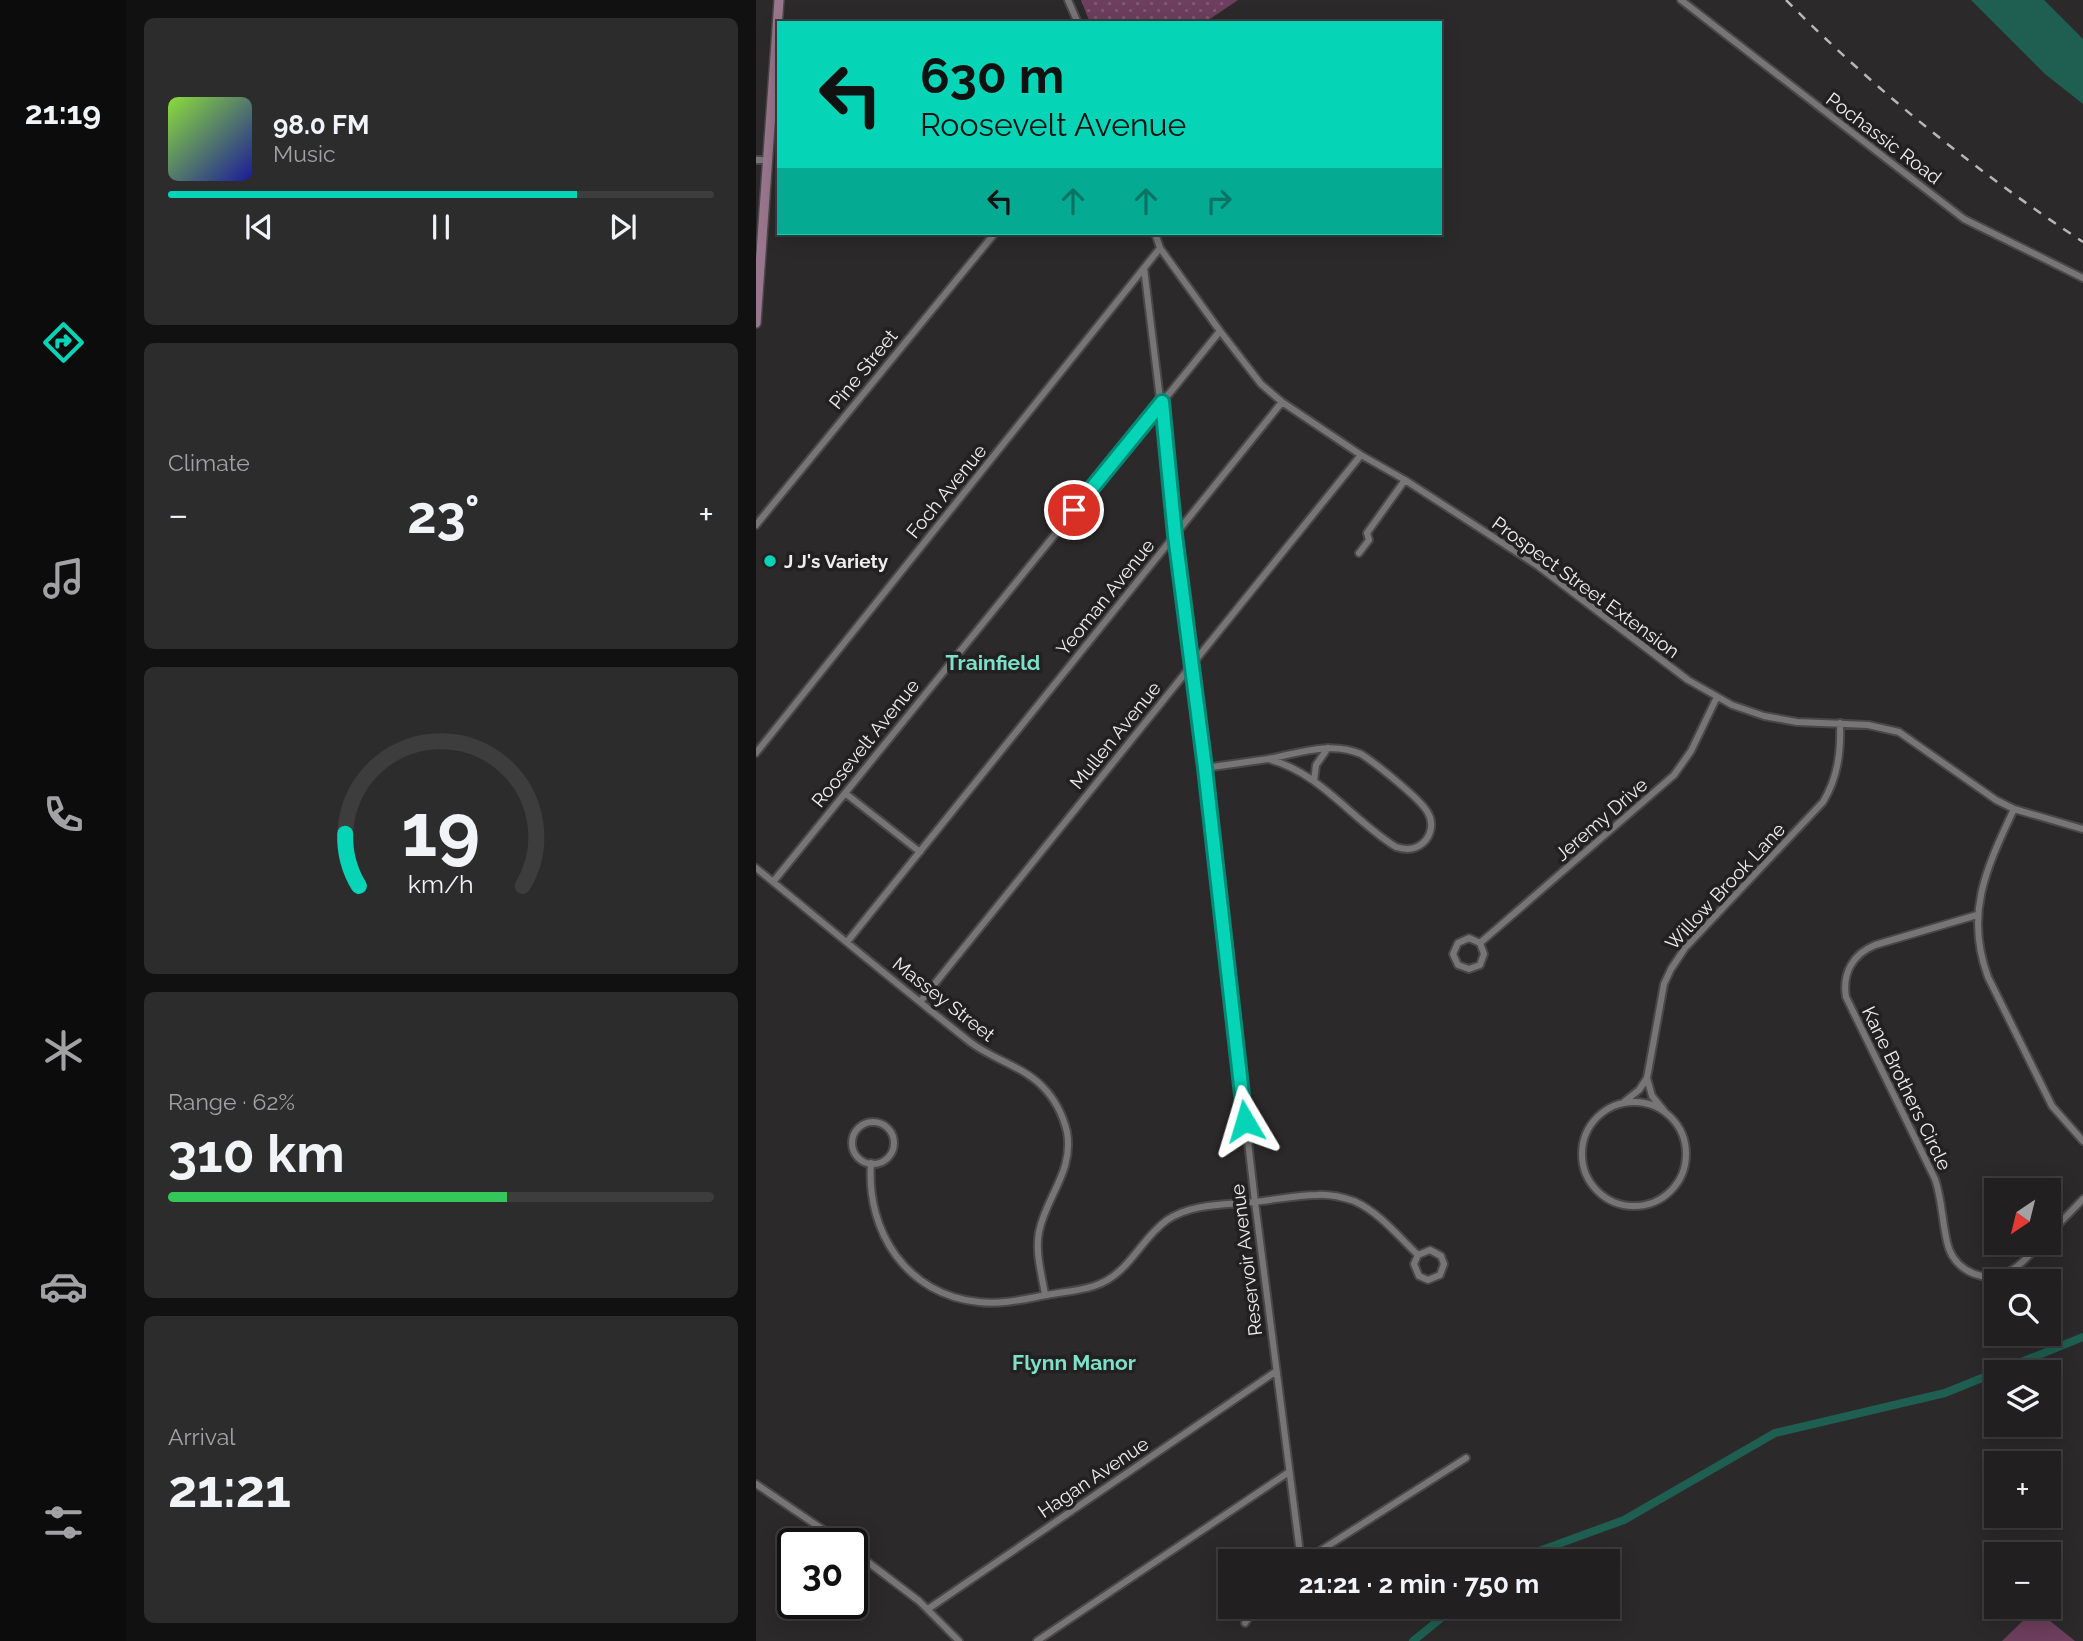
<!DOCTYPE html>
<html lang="en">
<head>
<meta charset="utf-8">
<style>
	:root { --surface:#211f20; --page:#2d2c2d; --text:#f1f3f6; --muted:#a2a2a5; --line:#3e3d3e; --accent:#05d5b6 }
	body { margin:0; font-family:Raleway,sans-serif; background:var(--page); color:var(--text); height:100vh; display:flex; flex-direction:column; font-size:26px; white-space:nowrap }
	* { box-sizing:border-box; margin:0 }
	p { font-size:23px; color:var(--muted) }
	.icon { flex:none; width:38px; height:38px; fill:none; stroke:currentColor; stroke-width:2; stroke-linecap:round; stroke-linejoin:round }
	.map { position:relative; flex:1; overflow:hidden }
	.side { display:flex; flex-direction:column; gap:18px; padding:18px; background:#121112; width:630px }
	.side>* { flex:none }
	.banner { position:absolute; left:21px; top:21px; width:665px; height:214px; border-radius:0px; box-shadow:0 4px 18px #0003,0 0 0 2px var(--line); background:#05d5b6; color:#111; overflow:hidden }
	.needle { width:46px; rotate:215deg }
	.buttons { position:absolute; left:1228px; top:1178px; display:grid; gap:14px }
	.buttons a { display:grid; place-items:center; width:77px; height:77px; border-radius:0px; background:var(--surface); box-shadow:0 4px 18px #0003,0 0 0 2px var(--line); font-size:35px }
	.speed { position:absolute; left:21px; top:1528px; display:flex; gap:14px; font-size:35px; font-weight:700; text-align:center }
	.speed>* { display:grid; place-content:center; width:91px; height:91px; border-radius:50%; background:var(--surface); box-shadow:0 4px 18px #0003,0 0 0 2px var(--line); line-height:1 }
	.speed .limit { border:4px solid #111; border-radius:10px; background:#fff; color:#111 }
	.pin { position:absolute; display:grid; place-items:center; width:60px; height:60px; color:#fff; margin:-30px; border:4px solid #fff; border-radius:50%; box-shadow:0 2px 7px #0007 }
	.me { position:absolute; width:77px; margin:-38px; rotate:353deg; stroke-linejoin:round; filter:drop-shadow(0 0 5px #0008) }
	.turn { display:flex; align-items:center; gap:24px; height:147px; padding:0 28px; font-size:32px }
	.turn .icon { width:91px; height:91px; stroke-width:2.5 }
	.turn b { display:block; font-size:49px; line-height:60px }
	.lanes { display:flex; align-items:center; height:66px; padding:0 28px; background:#0003; justify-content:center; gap:35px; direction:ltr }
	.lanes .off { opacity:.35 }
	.big { font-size:52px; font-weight:700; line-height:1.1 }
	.side .card { flex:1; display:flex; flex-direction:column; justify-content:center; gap:10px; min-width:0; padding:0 24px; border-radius:10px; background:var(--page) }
	.side .dial { align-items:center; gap:0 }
	.dial svg { height:182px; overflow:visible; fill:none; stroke:var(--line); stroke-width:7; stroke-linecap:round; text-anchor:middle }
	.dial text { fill:var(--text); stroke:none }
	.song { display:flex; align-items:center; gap:21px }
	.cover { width:84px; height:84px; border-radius:10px; background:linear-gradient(135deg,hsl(90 70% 55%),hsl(240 70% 35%)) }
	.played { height:7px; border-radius:4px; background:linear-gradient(90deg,var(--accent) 75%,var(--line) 75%) }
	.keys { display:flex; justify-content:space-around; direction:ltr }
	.heat { display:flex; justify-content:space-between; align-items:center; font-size:38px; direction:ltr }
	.charge { height:10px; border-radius:5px; background:linear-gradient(90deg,#34c759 62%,var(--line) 0) }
	.trip { position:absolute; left:462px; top:1549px; width:402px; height:70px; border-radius:0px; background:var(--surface); box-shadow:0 4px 18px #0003,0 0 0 2px var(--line); font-weight:700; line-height:70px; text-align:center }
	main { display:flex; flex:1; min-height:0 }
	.tab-bar { display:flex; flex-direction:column; width:126px; justify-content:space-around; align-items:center; background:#0d0c0d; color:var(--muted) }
	.tab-bar .icon { width:49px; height:49px }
	.tab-bar .on { color:var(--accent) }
	.tab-bar b { font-size:32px; color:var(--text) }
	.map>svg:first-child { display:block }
	.green { fill:#6d3e5d }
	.park { fill:url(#park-dots) }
	.water { fill:#1f5f52 }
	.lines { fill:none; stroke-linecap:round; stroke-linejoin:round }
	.canal { stroke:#1f5f52; stroke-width:8 }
	.minor-casing { stroke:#494748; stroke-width:10 }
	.secondary-casing { stroke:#494748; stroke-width:12 }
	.minor { stroke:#787576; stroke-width:6 }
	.secondary { stroke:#99768d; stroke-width:9 }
	.rail { stroke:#b7b5b6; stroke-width:2.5; stroke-dasharray:9 9; stroke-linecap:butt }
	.route-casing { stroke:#038a76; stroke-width:18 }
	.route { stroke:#05d5b6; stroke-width:12 }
	.poi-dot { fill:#05d5b6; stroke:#222021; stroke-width:2.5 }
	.labels { text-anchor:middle; stroke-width:7; stroke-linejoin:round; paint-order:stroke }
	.street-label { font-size:19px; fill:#efedee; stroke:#222021 }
	.poi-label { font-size:19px; font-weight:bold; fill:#efedee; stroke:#222021; text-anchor:start }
	.neighbourhood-label { font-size:21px; font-weight:bold; fill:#7de0c9; stroke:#222021 }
</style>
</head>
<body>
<main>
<nav class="tab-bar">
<b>21:19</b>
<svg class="icon on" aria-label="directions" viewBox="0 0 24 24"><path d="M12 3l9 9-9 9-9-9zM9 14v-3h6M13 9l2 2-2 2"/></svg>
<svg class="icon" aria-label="music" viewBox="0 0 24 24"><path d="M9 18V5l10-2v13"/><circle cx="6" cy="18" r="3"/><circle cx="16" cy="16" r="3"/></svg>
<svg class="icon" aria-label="phone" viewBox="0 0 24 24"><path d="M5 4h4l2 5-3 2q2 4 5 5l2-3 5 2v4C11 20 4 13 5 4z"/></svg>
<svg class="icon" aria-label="climate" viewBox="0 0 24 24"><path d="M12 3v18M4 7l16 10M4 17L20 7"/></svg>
<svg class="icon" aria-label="car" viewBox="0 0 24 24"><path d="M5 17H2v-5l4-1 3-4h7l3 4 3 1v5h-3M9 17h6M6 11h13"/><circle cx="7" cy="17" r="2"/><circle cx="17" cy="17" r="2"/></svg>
<svg class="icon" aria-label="filters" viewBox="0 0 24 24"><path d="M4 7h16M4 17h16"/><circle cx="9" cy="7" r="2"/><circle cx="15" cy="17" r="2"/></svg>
</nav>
<section class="side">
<div class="card">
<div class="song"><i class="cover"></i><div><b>98.0 FM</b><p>Music</p></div></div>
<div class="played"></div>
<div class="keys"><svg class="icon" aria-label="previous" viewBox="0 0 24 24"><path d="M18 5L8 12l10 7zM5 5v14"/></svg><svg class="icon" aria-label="pause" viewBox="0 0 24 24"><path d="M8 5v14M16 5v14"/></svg><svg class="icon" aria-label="next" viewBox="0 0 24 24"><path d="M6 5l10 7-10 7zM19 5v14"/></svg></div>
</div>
<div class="card"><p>Climate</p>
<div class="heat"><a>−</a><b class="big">23°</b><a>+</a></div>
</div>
<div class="card dial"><svg viewBox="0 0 100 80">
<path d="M14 69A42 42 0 1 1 86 69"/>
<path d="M14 69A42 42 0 0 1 8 46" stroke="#05d5b6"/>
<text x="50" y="56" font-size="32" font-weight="700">19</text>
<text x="50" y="72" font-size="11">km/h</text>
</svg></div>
<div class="card"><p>Range · 62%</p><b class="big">310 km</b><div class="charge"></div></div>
<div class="card"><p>Arrival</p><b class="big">21:21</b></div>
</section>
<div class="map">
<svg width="1327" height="1641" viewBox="0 0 1327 1641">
	<defs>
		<pattern id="park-dots" width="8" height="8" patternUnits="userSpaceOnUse" patternTransform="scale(1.75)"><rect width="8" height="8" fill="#6d3e5d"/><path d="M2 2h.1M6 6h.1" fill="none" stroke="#825a75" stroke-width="1.8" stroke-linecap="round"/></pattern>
	</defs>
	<rect width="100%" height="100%" fill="#2c292b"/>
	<!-- green -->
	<path class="green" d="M1279 1609 1319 1641H1246Z"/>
	<!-- park -->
	<path class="park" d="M325 0H482L448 23H334Z"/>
	<!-- water -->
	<path class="water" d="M1215 0H1288L1327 39V104L1289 74Z"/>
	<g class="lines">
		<!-- canal -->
		<path class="canal" d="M756 1561 868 1520 1019 1433 1189 1393 1327 1337
			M657 1641 700 1606"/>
		<!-- minor casing -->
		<g class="minor-casing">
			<path id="minor" d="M312 0 322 23
				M925 0 1208 219 1327 278
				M0 160H12
				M399 233 404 248 464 331 505 384 526 402 605 455 649 480 782 566 932 680 976 705 1008 716 1041 722 1112 725 1143 732 1240 800 1258 809 1327 829
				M388 268 449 768 499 1202 545 1561
				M0 525 239 233
				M603 553 613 540 611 533 649 480
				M0 753 404 248
				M449 768 512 759C564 772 596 820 640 847 649 850 659 850 667 843 675 836 678 823 672 813 666 800 619 763 605 754 575 741 543 753 512 759
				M558 781 560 765 572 748
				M89 793 164 852
				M1258 809C1231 867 1208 913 1232 977L1296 1106 1327 1141
				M0 868C71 926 142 985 214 1042 236 1059 266 1066 286 1086 299 1099 307 1115 311 1132 318 1172 290 1196 283 1232 279 1253 286 1275 289 1295
				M17 882 464 331
				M1221 915 1119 945C1097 954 1086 973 1090 997L1179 1179C1187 1202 1186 1228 1193 1249 1202 1272 1230 1284 1252 1272 1265 1266 1275 1253 1285 1242
				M91 942 526 402
				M724 943 713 938 702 943 697 954 702 965 713 969 724 965 728 954 724 943 918 775 935 751 961 697
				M164 1002 605 455
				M826 1154a52 52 0 1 1 104 0a52 52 0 1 1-104 0Z
				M868 1102 883 1090 891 1078
				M909 1112 896 1096 891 1078 908 984 915 969 929 948 1067 802C1082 777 1085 752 1084 723
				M96 1143a21 21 0 1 1 42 0a21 21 0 1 1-42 0Z
				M115 1163C110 1232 151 1295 223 1302 245 1305 269 1299 291 1295 306 1292 323 1291 338 1286 373 1275 383 1240 411 1220 436 1203 470 1205 498 1202 519 1200 540 1195 561 1195 574 1194 586 1197 598 1201 623 1212 643 1237 662 1255L658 1264 663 1276 672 1280 684 1275 688 1264 685 1256 674 1250 662 1255
				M1293 1234 1327 1199
				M0 1484 88 1544
				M96 1550 163 1601 203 1641
				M548 1561 710 1458
				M172 1609 519 1372
				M489 1623 500 1606
				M281 1641 533 1472"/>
		</g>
		<!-- secondary casing -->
		<g class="secondary-casing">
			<path id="secondary" d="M0 323 23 0"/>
		</g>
		<!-- minor -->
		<use href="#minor" class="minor"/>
		<!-- secondary -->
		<use href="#secondary" class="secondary"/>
		<!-- rail -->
		<path class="rail" d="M1030 0C1119 90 1221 172 1327 242"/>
	</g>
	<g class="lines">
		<!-- route casing -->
		<g class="route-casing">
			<path id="route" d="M318 510 406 402 419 535 449 768 489 1121"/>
		</g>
		<!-- route -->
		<use href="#route" class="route"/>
	</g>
	<!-- markers -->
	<circle class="poi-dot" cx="14" cy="561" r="7"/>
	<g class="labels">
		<!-- street labels -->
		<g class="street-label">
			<text transform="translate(1128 138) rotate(37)" y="7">Pochassic Road</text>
			<text transform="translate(107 369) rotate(-51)" y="7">Pine Street</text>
			<text transform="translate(190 491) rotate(-51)" y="7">Foch Avenue</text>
			<text transform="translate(830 587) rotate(36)" y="7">Prospect Street Extension</text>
			<text transform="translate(349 597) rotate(-51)" y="7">Yeoman Avenue</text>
			<text transform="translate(359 735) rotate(-51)" y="7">Mullen Avenue</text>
			<text transform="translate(109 743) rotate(-51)" y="7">Roosevelt Avenue</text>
			<text transform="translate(845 819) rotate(-41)" y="7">Jeremy Drive</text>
			<text transform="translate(969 886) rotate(-47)" y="7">Willow Brook Lane</text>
			<text transform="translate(188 999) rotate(38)" y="7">Massey Street</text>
			<text transform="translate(1151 1088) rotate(64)" y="7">Kane Brothers Circle</text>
			<text transform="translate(490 1260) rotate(-97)" y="7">Reservoir Avenue</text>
			<text transform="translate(337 1477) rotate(-34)" y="7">Hagan Avenue</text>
		</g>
		<!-- poi labels -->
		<g class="poi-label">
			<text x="28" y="568">J J's Variety</text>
		</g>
		<!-- neighbourhood labels -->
		<g class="neighbourhood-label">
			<text x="237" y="670">Trainfield</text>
			<text x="318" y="1370">Flynn Manor</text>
		</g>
	</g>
</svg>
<div class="buttons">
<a><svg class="needle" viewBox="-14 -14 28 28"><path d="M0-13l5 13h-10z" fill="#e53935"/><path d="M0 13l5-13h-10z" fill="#a2a2a5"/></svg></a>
<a><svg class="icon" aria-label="search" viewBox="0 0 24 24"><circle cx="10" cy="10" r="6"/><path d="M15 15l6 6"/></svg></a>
<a><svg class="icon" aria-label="layers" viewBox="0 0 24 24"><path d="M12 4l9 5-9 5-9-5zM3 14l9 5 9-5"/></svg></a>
<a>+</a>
<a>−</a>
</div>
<div class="speed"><div class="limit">30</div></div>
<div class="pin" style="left:318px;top:510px;background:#d93025"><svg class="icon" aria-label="arrive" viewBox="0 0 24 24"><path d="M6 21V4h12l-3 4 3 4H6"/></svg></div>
<svg class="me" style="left:489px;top:1121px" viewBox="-20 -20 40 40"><path d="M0-17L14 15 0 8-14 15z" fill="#05d5b6" stroke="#fff" stroke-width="4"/></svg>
<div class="trip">21:21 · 2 min · 750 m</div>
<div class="banner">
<div class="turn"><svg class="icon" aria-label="left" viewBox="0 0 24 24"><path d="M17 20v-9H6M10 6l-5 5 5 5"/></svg><div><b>630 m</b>Roosevelt Avenue</div></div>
<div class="lanes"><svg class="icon" aria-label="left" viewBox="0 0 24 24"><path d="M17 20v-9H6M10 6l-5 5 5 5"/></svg><svg class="icon off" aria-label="ahead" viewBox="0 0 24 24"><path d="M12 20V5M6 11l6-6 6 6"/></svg><svg class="icon off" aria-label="ahead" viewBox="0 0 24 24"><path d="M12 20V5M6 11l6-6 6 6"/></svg><svg class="icon off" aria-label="right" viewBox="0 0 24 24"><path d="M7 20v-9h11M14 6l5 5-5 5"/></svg></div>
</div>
</div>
</main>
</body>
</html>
